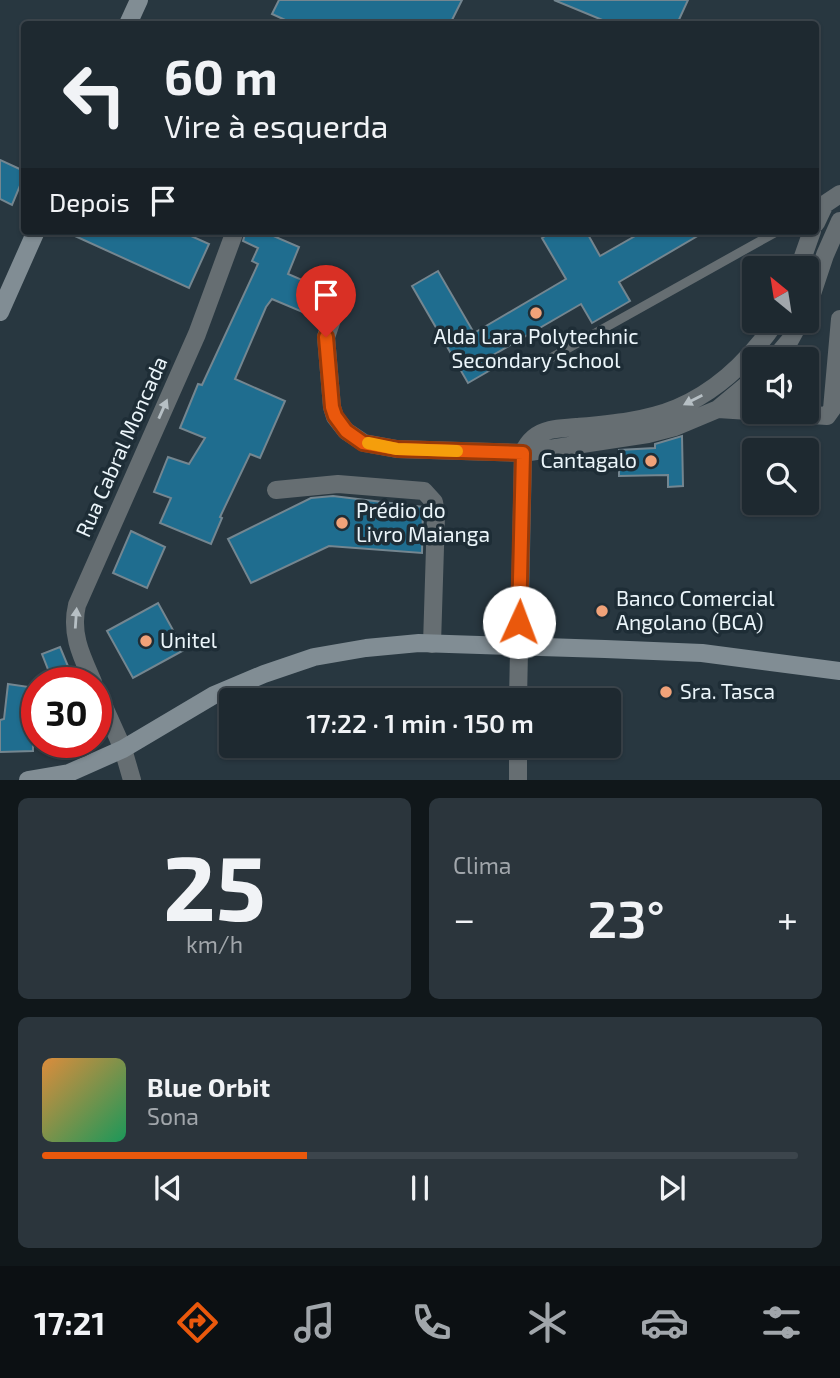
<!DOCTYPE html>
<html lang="pt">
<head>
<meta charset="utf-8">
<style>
	:root { --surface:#1e2930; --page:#2b353c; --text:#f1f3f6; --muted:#a1a6ab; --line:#3c454c; --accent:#ea580c }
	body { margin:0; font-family:"Exo 2",sans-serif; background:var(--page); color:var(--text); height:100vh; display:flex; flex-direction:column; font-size:26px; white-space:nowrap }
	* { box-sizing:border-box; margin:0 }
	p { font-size:23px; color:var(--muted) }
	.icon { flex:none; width:38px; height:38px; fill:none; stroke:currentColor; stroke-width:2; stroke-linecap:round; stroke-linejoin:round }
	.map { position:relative; height:780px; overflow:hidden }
	.side { display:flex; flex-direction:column; gap:18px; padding:18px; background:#10171a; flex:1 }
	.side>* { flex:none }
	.hud { position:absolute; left:21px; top:21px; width:798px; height:214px; border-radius:7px; box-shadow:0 2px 5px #0004,0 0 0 2px var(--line); background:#1e2930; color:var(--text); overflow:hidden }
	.needle { width:46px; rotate:330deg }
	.tools { position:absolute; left:742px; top:256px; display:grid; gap:14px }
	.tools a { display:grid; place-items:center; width:77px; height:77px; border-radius:7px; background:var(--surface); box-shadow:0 2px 5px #0004,0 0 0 2px var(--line); font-size:35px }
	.speed { position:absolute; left:21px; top:667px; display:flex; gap:14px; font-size:35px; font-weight:700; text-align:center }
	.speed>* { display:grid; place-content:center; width:91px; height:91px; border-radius:50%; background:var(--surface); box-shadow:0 2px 5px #0004,0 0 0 2px var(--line); line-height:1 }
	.speed .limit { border:10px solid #d22; background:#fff; color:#111 }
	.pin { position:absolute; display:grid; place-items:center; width:60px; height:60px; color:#fff; margin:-72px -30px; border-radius:50% 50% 50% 0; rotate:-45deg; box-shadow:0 0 7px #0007 }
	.pin .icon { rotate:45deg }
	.me { position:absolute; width:77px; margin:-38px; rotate:2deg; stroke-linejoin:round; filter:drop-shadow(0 0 5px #0008) }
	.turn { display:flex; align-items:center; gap:24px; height:147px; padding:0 28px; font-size:32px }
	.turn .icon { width:91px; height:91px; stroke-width:2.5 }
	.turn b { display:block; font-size:49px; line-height:60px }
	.then { display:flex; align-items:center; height:66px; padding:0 28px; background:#0003; gap:14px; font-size:26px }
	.big { font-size:52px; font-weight:600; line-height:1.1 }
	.side .tile { flex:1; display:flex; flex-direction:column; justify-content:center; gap:10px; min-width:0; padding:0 24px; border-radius:10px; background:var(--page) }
	.side .dial { align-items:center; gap:0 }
	.dial b { font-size:91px; line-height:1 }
	.song { display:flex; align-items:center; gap:21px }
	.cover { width:84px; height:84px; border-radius:10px; background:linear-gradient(135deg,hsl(30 70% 55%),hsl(150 70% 35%)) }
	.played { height:7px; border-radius:4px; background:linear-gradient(90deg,var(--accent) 35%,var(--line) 35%) }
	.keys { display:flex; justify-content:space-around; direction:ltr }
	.heat { display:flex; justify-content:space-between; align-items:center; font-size:38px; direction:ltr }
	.side .tiles { flex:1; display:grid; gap:18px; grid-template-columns:1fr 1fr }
	.tile:last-child { grid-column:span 2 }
	.trip { position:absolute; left:219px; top:688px; width:402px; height:70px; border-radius:7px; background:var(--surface); box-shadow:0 2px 5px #0004,0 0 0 2px var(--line); font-weight:600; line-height:70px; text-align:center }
	.tab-bar { display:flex; height:112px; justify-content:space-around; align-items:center; background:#0c1013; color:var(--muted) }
	.tab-bar .icon { width:49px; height:49px }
	.tab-bar .selected { color:var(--accent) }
	.tab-bar b { font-size:32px; color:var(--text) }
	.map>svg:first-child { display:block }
	.building { fill:#1f6d8f; stroke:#748690; stroke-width:2 }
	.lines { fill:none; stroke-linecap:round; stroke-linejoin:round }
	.lane { stroke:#666e72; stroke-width:9 }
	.street { stroke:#666e72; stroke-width:18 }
	.secondary { stroke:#818d94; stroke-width:18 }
	.oneway { fill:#b6bfc4 }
	.route-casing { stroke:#983908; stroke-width:18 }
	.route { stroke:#ea580c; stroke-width:12 }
	.slow { stroke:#f59e0b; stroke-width:12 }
	.poi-dot { fill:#f0a279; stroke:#1e2d36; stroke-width:2.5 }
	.labels { text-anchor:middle; stroke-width:7; stroke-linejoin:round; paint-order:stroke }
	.poi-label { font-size:21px; fill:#ebf5fa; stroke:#1e2d36; text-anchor:start }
	.street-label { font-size:21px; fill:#ebf5fa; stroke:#1e2d36 }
</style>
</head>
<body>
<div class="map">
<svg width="840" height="780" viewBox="0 0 840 780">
	<rect width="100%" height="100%" fill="#283740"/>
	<!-- building -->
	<path class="building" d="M279 0H462L450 24H294L272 14Z
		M554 0H688L677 24H612Z
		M0 160 24 171V176L12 205 0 199Z
		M64 231H180L209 244 189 288Z
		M246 231H262L299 247 288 274 323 289 312 316 272 299 266 307 235 379 285 401 260 458 250 454 220 517 222 518 211 544 160 523 171 498 154 492 168 457 189 464 205 438 180 428 198 384 202 385 258 264 252 261 258 248 243 241Z
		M554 231H586L600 256 644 231H706L619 282 630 301 592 323 581 304 488 358 494 368 468 383 412 286 438 271 474 333 566 279 542 238Z
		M682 436 683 486 668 487V475L619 476V450L655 448V444Z
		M333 496 423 507 422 553 329 546 251 583 228 539 311 498Z
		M131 531 165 547 147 588 113 573Z
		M158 603 184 650 133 678 107 631Z
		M60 647 70 671 74 682H53L42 654Z
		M8 684 29 687 28 725 33 726V751L0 752V720L4 719Z"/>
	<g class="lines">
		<!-- lane -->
		<path class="lane" d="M549 359 778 231"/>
		<!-- street -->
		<path class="street" d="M816 223 825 204 840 194
			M799 268 812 231
			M337 305 326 337 332 407 335 417 346 431 364 443 397 449 523 453 648 434 675 427 718 409 754 379
			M807 309 825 255 840 221
			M774 359 790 340 801 320
			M718 409 827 416 832 409 840 319
			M276 490 338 484 424 491 434 502 436 515 432 644
			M93 682C82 657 70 634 77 605L197 334 235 231
			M96 689 123 749 132 780
			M518 700 523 453C528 441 537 433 550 430 559 428 568 428 577 427 610 424 646 421 677 408 719 390 752 357 777 320
			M518 780V746"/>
		<!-- secondary -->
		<path class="secondary" d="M128 24 139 0
			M0 312 36 231
			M28 780 69 773 123 749 214 695 264 674 314 657 366 648 419 643 605 649 702 653 840 671"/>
	</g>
	<!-- one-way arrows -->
	<defs><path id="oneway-solid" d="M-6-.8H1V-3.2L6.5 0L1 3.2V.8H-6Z" transform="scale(1.75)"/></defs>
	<g class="oneway">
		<use href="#oneway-solid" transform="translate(693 400) rotate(153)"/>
		<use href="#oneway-solid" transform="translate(163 409) rotate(-66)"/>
		<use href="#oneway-solid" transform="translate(76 618) rotate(-86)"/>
	</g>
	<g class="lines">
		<!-- route casing -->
		<g class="route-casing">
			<path id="route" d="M326 337 332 407 335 416 346 431 363 443 397 449 523 453 519 622"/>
		</g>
		<!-- route -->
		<use href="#route" class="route"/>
		<!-- slow -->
		<path class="slow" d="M368 443 397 449 457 451"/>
	</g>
	<!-- markers -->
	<g class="poi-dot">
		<circle cx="536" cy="313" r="7"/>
		<circle cx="651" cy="461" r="7"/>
		<circle cx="342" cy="523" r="7"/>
		<circle cx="602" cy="611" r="7"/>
		<circle cx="146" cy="641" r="7"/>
		<circle cx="666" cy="692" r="7"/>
	</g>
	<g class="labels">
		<!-- poi labels -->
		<g class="poi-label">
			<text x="536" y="344" text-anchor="middle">Alda Lara Polytechnic<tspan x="536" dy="24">Secondary School</tspan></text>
			<text x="637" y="468" text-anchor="end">Cantagalo</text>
			<text x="356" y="518">Prédio do<tspan x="356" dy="24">Livro Maianga</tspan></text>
			<text x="616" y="606">Banco Comercial<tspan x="616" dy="24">Angolano (BCA)</tspan></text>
			<text x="160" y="648">Unitel</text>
			<text x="680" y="699">Sra. Tasca</text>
		</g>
		<!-- street labels -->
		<g class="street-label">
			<text transform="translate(122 447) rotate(-66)" y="7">Rua Cabral Moncada</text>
		</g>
	</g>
</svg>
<div class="tools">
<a><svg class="needle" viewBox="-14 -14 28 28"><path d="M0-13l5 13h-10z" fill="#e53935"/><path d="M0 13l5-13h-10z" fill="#a1a6ab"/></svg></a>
<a><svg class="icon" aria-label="sound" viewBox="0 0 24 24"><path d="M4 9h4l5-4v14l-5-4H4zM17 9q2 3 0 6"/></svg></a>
<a><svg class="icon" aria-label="search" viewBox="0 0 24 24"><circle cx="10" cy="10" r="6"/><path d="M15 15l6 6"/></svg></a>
</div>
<div class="speed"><div class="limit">30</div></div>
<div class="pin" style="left:326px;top:337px;background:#d93025"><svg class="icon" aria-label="arrive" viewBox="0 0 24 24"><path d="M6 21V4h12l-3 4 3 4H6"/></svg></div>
<svg class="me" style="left:519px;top:622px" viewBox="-20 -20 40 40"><circle r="19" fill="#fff"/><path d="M0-13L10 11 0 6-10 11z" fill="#ea580c"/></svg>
<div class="trip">17:22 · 1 min · 150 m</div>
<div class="hud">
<div class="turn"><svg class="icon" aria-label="left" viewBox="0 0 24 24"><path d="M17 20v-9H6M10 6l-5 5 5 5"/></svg><div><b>60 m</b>Vire à esquerda</div></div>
<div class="then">Depois<svg class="icon" aria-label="arrive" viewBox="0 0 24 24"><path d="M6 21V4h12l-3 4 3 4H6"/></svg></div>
</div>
</div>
<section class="side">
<div class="tiles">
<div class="tile dial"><b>25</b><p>km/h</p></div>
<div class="tile"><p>Clima</p>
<div class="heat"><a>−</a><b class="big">23°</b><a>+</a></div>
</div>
<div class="tile">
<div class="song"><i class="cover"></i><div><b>Blue Orbit</b><p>Sona</p></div></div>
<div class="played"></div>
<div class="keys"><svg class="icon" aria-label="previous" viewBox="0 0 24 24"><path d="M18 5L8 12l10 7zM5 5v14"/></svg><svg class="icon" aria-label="pause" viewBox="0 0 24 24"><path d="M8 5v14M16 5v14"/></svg><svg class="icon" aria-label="next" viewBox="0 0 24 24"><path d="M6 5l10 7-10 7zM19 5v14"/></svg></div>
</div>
</div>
</section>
<nav class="tab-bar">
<b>17:21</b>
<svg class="icon selected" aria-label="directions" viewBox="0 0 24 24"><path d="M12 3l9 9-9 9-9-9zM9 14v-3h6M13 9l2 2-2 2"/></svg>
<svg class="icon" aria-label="music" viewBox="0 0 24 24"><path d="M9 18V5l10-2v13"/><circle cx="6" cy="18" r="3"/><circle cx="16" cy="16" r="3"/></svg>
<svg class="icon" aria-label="phone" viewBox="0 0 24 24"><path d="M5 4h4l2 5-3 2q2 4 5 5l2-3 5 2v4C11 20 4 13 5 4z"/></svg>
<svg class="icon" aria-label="climate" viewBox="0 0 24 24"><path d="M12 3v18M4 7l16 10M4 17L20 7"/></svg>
<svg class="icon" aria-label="car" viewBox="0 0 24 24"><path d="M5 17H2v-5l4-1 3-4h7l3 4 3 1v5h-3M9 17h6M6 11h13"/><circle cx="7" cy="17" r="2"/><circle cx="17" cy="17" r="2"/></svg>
<svg class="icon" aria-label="filters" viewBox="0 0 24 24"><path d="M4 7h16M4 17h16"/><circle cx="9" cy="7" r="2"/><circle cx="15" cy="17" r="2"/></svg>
</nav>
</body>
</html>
